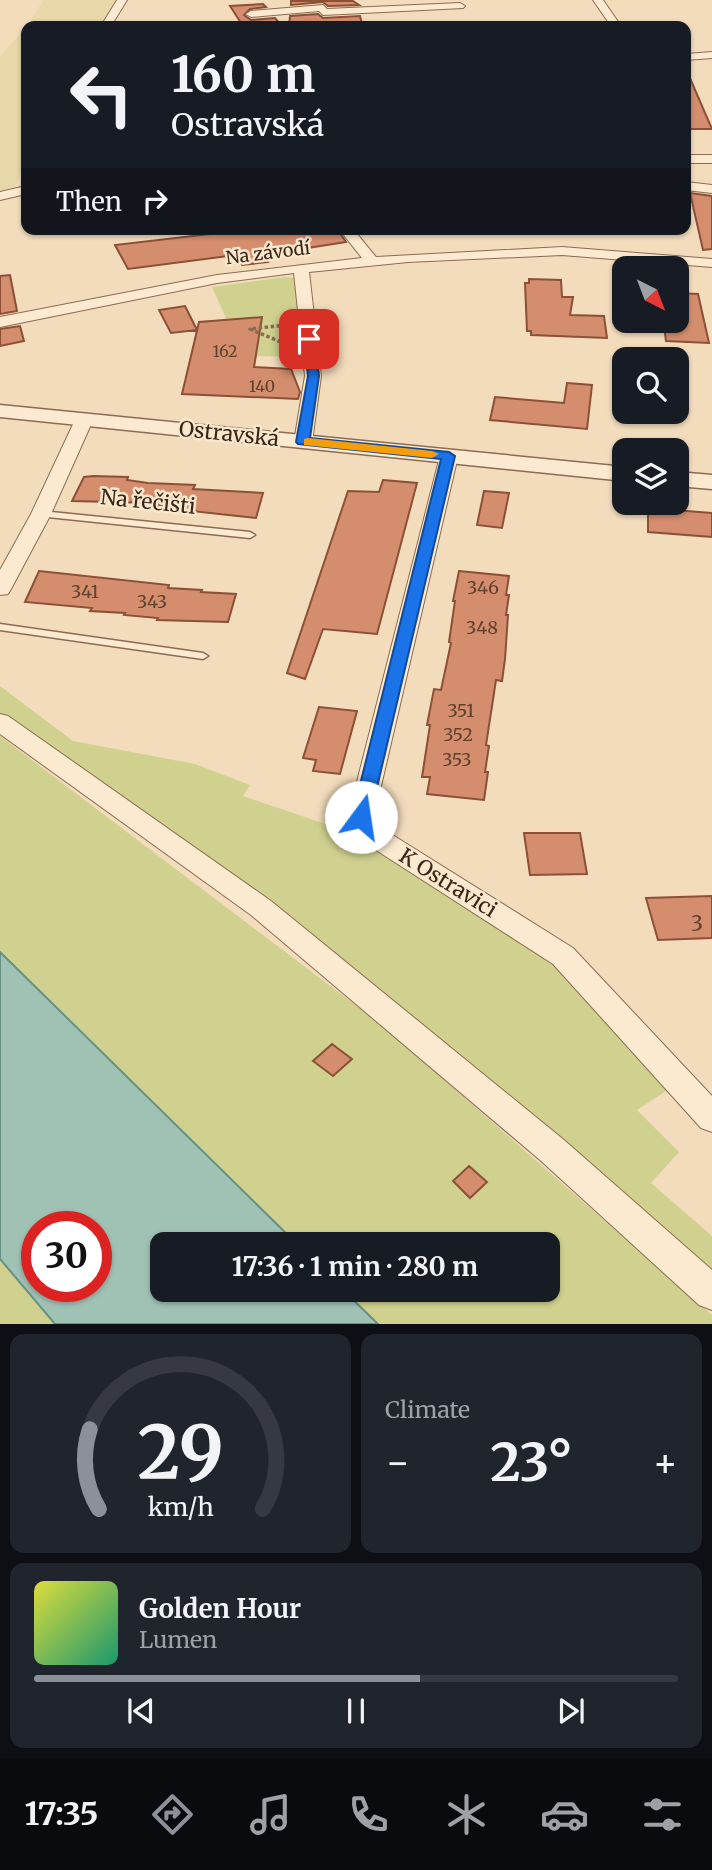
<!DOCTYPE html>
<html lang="en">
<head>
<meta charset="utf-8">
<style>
	:root { --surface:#171b24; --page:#20242c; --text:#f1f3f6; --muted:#9ea1a6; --line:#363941; --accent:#8c9099 }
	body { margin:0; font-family:Merriweather,serif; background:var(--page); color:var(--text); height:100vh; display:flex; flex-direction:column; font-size:26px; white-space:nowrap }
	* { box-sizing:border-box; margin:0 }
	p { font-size:23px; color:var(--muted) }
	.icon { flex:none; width:38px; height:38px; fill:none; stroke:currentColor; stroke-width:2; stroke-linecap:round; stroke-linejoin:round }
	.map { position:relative; height:1324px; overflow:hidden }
	.details { display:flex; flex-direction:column; gap:10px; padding:10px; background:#0d0f14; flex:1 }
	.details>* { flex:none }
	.banner { position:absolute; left:21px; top:21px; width:670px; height:214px; border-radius:14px; box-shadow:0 2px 5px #0004; background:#171b24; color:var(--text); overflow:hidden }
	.needle { width:46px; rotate:138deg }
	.buttons { position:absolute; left:612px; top:256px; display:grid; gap:14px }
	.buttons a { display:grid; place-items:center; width:77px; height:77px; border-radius:14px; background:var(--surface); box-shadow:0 2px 5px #0004; font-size:35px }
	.speed { position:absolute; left:21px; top:1211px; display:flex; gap:14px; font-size:35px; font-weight:700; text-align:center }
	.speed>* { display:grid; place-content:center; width:91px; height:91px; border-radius:50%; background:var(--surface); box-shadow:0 2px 5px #0004; line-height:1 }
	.speed .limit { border:10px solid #d22; background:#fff; color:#111 }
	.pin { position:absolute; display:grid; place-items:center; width:60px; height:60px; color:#fff; margin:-30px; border-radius:14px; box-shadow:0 4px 10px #0006 }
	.me { position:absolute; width:77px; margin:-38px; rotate:14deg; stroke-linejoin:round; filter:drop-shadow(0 0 5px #0008) }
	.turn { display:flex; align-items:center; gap:24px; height:147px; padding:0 35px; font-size:32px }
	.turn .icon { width:91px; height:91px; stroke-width:2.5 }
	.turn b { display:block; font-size:49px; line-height:60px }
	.then { display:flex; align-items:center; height:66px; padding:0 35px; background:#0003; gap:14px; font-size:26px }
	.big { font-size:52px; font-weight:700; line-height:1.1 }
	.details .tile { flex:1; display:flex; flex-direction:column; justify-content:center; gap:10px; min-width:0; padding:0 24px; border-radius:14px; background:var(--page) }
	.details .dial { align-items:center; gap:0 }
	.dial svg { height:182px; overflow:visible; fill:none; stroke:var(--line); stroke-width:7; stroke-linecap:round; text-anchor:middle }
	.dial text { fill:var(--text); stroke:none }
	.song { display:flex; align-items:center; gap:21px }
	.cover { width:84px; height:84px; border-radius:10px; background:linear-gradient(135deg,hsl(60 70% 55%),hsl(160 70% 35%)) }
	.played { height:7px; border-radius:4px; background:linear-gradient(90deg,var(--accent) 60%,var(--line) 60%) }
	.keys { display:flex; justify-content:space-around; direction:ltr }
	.heat { display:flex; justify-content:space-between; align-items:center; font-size:38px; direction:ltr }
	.details .tiles { flex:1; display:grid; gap:10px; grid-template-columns:1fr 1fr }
	.tile:last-child { grid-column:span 2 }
	.trip { position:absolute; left:150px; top:1232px; width:410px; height:70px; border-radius:14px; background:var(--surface); box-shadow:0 2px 5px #0004; font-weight:700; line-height:70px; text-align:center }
	.dock { display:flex; height:112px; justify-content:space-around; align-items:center; background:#090b0e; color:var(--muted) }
	.dock .icon { width:49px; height:49px }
	.dock .selected { color:var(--accent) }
	.dock b { font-size:32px; color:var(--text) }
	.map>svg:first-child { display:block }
	.farmland { fill:#e8d7a9 }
	.green { fill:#d0d18f }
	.water { fill:#a0c2b5; stroke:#679182; stroke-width:2; fill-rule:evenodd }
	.building { fill:#d48e6e; stroke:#8c5037; stroke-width:2 }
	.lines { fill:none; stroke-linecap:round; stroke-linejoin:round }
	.service-casing { stroke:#8b6b54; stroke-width:3 }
	.minor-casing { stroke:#8b6b54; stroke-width:2 }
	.tertiary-casing { stroke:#8b6b54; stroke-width:3 }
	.path { stroke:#8b6b54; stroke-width:3.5; stroke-dasharray:3.5 2.5; stroke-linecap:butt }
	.service { fill:#fcead0; fill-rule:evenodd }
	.minor { fill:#fcead0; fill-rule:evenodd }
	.tertiary { fill:#fcead0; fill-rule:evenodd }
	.route { fill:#1a73e8; stroke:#114b97; stroke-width:2 }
	.slow { fill:#f59e0b }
	.labels { text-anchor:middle; stroke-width:5; stroke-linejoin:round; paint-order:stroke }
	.far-number-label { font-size:16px; fill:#60402f }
	.far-street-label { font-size:18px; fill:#39261a; stroke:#f9e7cc }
	.number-label { font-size:18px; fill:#60402f }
	.street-label { font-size:21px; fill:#39261a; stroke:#f9e7cc }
	.near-number-label { font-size:21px; fill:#60402f }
</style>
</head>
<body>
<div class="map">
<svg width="712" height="1324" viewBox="0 0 712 1324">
	<rect width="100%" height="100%" fill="#f2dcbc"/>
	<!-- farmland -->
	<path class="farmland" d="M44 0H116L99 26H27Z
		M26 27V160L15 187 0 191V57Z"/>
	<!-- green -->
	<path class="green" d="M285 277 295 278 306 357 256 356 259 336 232 331 212 287Z
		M0 686 73 741 195 764 250 785 243 796 349 832 557 967 669 1089 637 1110 679 1152 651 1183 712 1236V1279L0 715Z
		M0 736 378 1022 712 1315V1324H378L343 1290H548V1244H297L0 952Z
		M0 1259 55 1324H0Z"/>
	<!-- water -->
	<path class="water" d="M0 952 297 1244H163V1290H343L378 1324H55L0 1259ZM37 1227H96V1286H37Z"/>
	<!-- building -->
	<path class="building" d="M291 1H353L359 5 328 6 323 2 291 5Z
		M263 4 266 7 250 9 244 15 251 20 275 18 282 26H243L230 6Z
		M318 14 323 18 360 16 362 24 289 26 290 16Z
		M686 69 712 129H686Z
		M690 193 712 196V249L703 250Z
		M253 229H337L346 242 263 255 268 262 242 265 236 255 128 269 115 245Z
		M10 275 17 311 0 314V276Z
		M529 279 561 280 562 297H573L570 315 604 316 607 338 531 335V331H527L525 283H529Z
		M677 293 698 294 709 343 666 341 663 320H677Z
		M185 306 197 330 171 333 159 310Z
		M262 317 254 367 291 369 300 392 298 399 182 394 199 322Z
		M20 326 24 341 0 346V329Z
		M567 383 592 385 587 429 490 420 495 397 564 403Z
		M93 476 128 477 127 480 148 483 195 485 193 489 263 493 256 518 164 508 165 506 155 505 156 503 72 501 84 477Z
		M383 480 417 483 377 634 323 629 305 679 287 673 348 491 379 492Z
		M484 491 509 493 502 528 477 525Z
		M648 508 712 513V537L648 532Z
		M39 571 169 585 168 588 202 590 201 592 236 594 228 622 157 620 158 618 124 615 125 613 90 611 92 608 25 602Z
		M459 571 509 576 506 595H509L506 615H508L505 659 502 681 496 680 486 745 489 746 485 772H488L484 800 427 794 430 777H422L430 725H427L434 689 441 690 451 643 449 642 455 601H453Z
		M319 707 357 711 340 774 313 771 316 760 303 758Z
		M524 833H580L587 874 530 875Z
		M712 896V938L658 940 646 898Z
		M332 1044 352 1059 333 1076 313 1061Z
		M469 1166 487 1182 470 1198 453 1181Z"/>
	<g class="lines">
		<!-- service casing -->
		<g class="service-casing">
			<path id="service" d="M41 511 250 532 255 535 250 538 38 516 36 514 38 512Z
				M0 624 203 653 208 656 203 659 0 630Z"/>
		</g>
		<!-- minor casing -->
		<g class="minor-casing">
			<path id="minor" d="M117 0H127L111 26H101Z
				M593 0H603L621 26H611Z
				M460 3 465 6 463 8 323 15 319 11 251 17 246 14 251 11 323 5 327 9Z
				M712 52V58L686 60V54Z
				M686 155H712V163H686Z
				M686 182 712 185V193L686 190Z
				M26 186V194L0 200V192Z
				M339 229H353L376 257 562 247 712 259V267L562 255 408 262 309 272 321 376 312 442 303 447 294 442 305 376 294 273 217 283 0 327V317L217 275 362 258Z
				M84 415 93 420 51 514 11 589 8 594 0 595V570L31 514 75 420Z
				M449 450 458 456 374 816 383 829 573 948 712 1096V1132L701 1128 553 964 365 843 348 817 440 456Z
				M0 714 8 716 271 901 564 1140 712 1270V1310L699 1305 540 1160 251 915 0 734Z"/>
		</g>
		<!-- tertiary casing -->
		<g class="tertiary-casing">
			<path id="tertiary" d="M0 405 625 467V481L0 417Z
				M677 472 712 475V489L677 486Z"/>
		</g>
		<!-- path -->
		<path class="path" d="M286 325 250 329 288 345"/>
		<!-- service -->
		<use href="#service" class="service"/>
		<!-- minor -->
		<use href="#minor" class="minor"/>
		<!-- tertiary -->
		<use href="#tertiary" class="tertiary"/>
	</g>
	<!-- route -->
	<path class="route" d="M309 335 315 339 319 376 310 438 449 452 455 456 370 817 368 822H355L352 817 441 459 298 444 296 442 308 376 304 339Z"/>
	<!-- slow -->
	<path class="slow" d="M308 438 432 451 439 454 432 458 304 445V439Z"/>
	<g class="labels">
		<!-- far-number labels -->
		<g class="far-number-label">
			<text x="225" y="357">162</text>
			<text x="262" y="392">140</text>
		</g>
		<!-- far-street labels -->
		<g class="far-street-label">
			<text transform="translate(268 253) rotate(-7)" y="6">Na závodí</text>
		</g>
		<!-- number labels -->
		<g class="number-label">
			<text x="483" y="594">346</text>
			<text x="85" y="598">341</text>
			<text x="152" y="608">343</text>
			<text x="482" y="634">348</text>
			<text x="461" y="717">351</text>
			<text x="458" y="741">352</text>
			<text x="457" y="766">353</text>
		</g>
		<!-- street labels -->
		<g class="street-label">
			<text transform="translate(229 434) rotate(6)" y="7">Ostravská</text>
			<text transform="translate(148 502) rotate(6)" y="7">Na řečišti</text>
			<text transform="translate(448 883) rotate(32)" y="7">K Ostravici</text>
		</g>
		<!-- near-number labels -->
		<g class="near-number-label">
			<text x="697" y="931">3</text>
		</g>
	</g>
</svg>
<div class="buttons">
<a><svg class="needle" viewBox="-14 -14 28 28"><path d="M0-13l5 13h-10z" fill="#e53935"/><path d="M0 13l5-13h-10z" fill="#9ea1a6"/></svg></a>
<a><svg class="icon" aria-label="search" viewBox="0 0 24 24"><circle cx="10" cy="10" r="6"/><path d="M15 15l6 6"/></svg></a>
<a><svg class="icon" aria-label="layers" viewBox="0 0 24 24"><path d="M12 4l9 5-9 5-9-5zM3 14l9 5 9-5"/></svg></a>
</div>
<div class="speed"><div class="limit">30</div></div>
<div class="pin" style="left:309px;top:339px;background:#d93025"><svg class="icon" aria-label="arrive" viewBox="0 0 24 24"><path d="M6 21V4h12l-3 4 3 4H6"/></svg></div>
<svg class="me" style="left:361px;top:817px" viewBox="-20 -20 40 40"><circle r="19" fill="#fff"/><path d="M0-13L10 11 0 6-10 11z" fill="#1a73e8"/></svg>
<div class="trip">17:36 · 1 min · 280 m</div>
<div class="banner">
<div class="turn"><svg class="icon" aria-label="left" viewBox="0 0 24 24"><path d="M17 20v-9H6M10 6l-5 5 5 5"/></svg><div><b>160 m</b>Ostravská</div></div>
<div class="then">Then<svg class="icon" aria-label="right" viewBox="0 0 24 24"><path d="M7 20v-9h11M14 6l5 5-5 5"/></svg></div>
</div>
</div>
<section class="details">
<div class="tiles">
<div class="tile dial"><svg viewBox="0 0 100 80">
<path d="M14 69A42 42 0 1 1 86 69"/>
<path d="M14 69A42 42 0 0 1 10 34" stroke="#8c9099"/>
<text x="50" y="56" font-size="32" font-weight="700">29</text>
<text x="50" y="72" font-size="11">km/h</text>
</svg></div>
<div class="tile"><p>Climate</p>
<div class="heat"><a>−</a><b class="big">23°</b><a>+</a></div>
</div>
<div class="tile">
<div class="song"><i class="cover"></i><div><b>Golden Hour</b><p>Lumen</p></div></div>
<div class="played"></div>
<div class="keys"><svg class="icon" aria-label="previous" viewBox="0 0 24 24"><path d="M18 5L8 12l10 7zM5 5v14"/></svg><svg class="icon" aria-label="pause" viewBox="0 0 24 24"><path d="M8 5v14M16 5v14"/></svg><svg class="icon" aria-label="next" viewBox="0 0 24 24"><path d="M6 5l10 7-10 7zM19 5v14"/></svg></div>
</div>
</div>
</section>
<nav class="dock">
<b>17:35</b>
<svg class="icon selected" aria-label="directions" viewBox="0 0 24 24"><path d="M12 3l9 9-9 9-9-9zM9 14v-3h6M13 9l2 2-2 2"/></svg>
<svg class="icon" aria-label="music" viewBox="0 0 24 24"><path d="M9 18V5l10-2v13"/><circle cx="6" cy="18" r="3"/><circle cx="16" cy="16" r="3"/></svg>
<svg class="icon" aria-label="phone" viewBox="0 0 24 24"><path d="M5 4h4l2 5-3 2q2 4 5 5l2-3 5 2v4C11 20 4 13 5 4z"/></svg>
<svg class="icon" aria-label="climate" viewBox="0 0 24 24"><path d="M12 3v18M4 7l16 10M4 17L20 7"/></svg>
<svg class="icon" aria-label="car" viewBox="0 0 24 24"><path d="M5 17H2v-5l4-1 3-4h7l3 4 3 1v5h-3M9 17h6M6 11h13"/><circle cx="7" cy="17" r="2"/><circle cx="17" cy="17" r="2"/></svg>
<svg class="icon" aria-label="filters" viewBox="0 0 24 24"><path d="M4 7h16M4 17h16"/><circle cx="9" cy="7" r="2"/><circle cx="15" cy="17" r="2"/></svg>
</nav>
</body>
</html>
